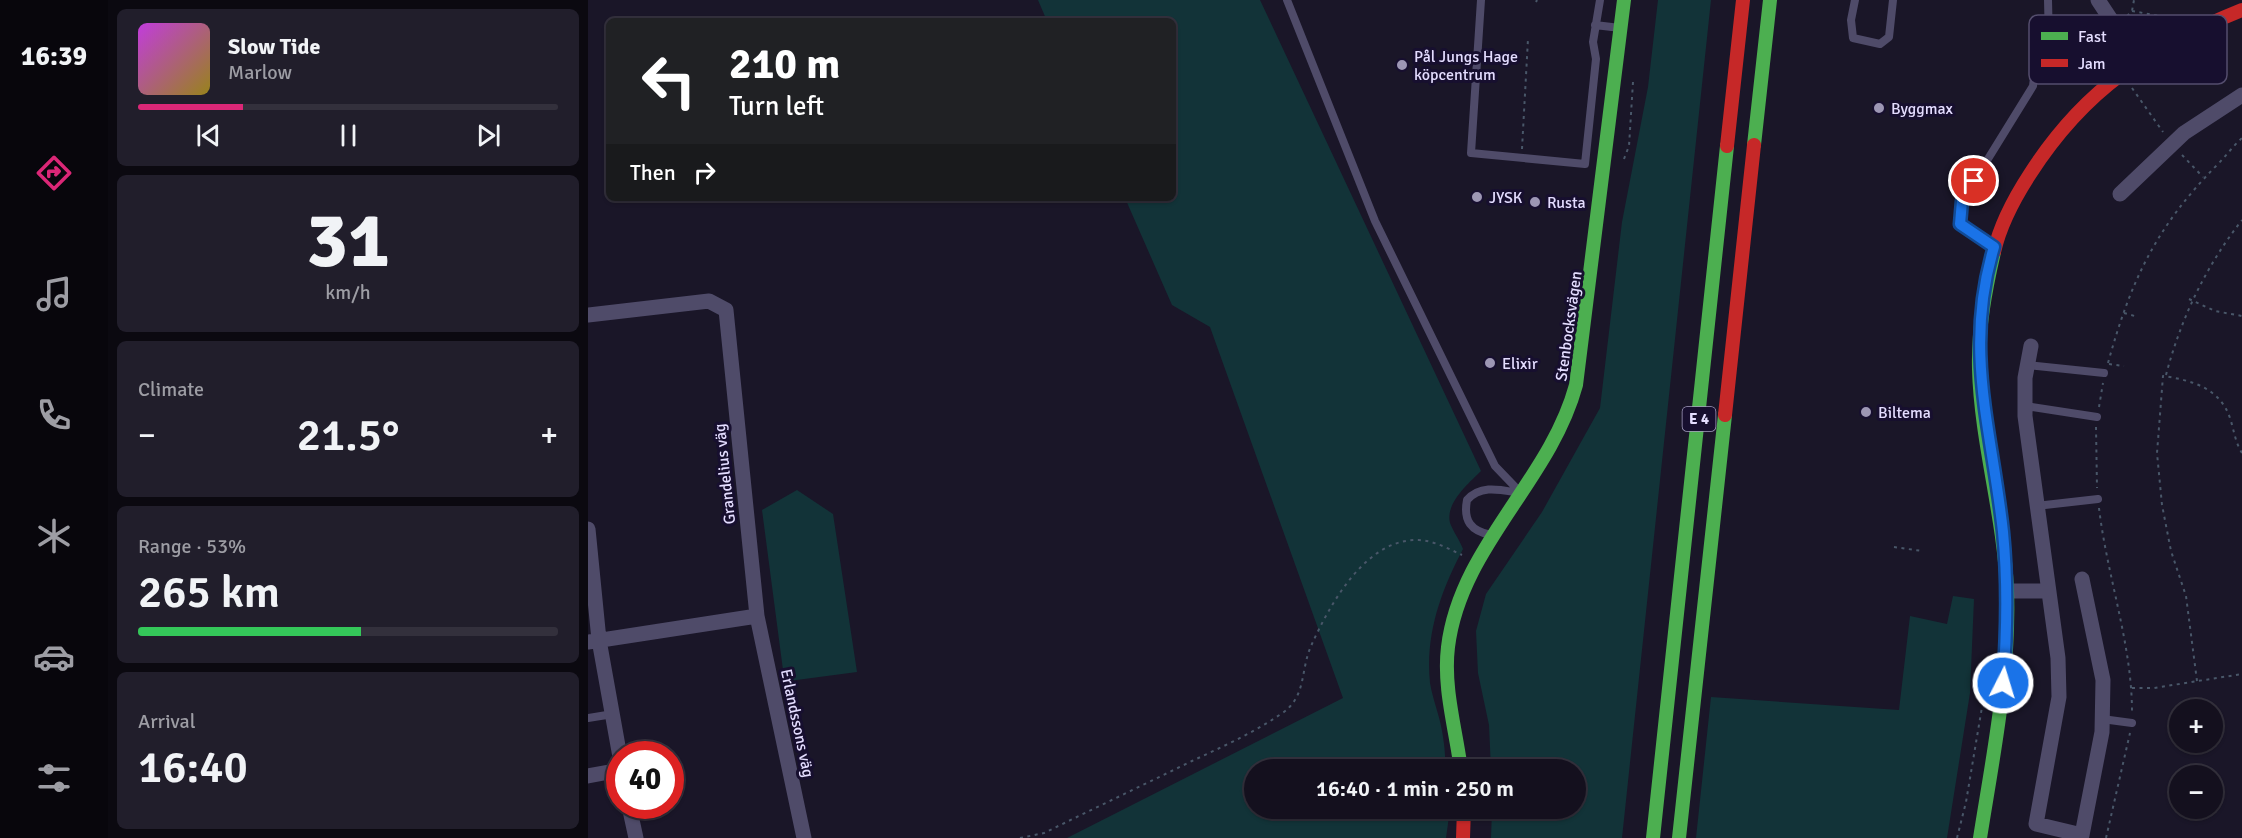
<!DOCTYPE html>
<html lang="en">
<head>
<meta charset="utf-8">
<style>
	:root { --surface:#14101e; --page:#211e2b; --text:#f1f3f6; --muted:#9d9da4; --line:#33303c; --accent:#db2777 }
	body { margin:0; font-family:Signika,sans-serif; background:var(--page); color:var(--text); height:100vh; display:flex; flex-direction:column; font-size:22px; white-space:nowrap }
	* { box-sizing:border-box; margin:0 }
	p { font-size:20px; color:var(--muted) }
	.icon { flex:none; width:33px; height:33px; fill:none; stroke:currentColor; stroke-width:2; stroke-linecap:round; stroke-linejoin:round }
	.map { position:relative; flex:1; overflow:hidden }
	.details { display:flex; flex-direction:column; gap:9px; padding:9px; background:#0b0910; width:480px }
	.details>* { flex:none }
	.banner { position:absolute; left:18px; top:18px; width:570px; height:183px; border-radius:9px; box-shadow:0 2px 4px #0004,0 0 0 2px var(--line); background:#202124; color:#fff; overflow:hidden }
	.buttons { position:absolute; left:1581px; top:699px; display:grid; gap:12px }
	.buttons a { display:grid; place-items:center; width:54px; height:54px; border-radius:50%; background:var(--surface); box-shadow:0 2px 4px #0004,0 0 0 2px var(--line); font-size:30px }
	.speed { position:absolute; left:18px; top:741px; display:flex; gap:12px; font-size:30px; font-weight:700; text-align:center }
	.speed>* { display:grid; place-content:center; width:78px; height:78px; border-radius:50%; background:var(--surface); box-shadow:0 2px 4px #0004,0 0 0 2px var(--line); line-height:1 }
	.speed .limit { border:9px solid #d22; background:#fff; color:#111 }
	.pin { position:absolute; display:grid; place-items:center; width:51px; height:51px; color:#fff; margin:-26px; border:3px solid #fff; border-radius:50%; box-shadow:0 2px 6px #0007 }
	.me { position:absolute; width:66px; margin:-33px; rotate:5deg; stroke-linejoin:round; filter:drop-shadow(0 0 4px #0008) }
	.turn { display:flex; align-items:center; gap:21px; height:126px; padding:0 24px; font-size:27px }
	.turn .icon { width:78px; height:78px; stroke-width:2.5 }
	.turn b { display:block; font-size:42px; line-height:51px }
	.then { display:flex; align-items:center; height:57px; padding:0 24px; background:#0003; gap:12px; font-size:22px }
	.big { font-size:45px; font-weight:600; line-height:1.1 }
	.details .card { flex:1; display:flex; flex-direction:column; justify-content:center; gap:9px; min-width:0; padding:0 21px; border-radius:9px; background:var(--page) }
	.details .dial { align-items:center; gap:0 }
	.dial b { font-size:78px; line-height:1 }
	.song { display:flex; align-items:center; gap:18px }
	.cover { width:72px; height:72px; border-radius:9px; background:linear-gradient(135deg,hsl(290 70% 55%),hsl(50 70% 35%)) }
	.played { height:6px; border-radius:3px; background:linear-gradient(90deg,var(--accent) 25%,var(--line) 25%) }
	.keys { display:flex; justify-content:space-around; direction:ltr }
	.heat { display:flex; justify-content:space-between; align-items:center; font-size:33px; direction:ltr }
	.charge { height:9px; border-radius:4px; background:linear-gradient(90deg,#34c759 53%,var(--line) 0) }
	.trip { position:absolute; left:656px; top:759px; width:342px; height:60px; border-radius:30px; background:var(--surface); box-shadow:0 2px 4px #0004,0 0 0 2px var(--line); font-weight:600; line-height:60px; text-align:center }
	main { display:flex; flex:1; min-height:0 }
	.menu { display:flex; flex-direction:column; width:108px; justify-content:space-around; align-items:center; background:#08060c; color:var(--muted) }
	.menu .icon { width:42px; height:42px }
	.menu .on { color:var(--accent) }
	.menu b { font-size:27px; color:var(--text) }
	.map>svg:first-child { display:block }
	.green { fill:#123338 }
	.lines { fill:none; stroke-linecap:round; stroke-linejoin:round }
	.path { stroke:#495769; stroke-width:2; stroke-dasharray:3 4.5; stroke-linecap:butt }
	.lane { stroke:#4f4b69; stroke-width:8 }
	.street { stroke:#4f4b69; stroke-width:15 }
	.fast { stroke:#4caf50; stroke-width:14 }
	.jam { stroke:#c62828; stroke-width:14 }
	.route-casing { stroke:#114b97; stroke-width:15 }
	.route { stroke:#1a73e8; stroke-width:10 }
	.poi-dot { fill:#9d97b4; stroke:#170f2f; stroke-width:2 }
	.labels { text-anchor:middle; stroke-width:6; stroke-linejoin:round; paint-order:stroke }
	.shield { fill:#170f2f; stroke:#a69fc1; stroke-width:1.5 }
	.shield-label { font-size:15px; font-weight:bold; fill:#e4ddff }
	.poi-label { font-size:16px; fill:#e4ddff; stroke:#170f2f; text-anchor:start }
	.street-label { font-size:16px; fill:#e4ddff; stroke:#170f2f }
	.key { fill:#170f2f; stroke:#544d6d; stroke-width:1.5 }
	.key-label { font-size:16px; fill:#e4ddff }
</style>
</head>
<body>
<main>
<nav class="menu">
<b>16:39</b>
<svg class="icon on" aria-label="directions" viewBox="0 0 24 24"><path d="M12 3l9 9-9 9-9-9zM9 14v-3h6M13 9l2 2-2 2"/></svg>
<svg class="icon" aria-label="music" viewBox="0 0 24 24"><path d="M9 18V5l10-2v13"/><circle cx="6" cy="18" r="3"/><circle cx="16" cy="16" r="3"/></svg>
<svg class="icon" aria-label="phone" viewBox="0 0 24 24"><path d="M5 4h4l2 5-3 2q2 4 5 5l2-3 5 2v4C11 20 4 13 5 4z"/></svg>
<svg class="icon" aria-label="climate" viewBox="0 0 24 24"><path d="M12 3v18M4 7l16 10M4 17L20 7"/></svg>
<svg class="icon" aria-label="car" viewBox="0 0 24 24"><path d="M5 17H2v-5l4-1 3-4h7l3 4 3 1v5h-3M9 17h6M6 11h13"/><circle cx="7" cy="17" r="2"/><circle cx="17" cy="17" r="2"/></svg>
<svg class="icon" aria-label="filters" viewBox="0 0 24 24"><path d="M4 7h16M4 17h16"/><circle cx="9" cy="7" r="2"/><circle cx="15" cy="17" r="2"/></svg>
</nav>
<section class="details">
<div class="card">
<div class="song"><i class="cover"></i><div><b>Slow Tide</b><p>Marlow</p></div></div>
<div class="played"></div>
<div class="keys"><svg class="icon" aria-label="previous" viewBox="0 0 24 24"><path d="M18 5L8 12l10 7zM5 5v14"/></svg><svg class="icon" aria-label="pause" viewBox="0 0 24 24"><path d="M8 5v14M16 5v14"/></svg><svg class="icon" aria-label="next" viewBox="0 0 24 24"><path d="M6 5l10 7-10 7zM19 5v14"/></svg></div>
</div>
<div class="card dial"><b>31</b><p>km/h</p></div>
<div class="card"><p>Climate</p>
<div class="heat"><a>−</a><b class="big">21.5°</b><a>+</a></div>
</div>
<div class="card"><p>Range · 53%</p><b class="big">265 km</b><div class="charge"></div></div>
<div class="card"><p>Arrival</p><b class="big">16:40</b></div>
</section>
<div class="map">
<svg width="1654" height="838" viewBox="0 0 1654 838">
	<rect width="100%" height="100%" fill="#1a1628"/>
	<!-- green -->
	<path class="green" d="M450 0H672L893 471C881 483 857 503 862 523 865 531 872 541 875 549 853 591 837 634 842 683 845 701 853 719 855 737 857 748 857 759 858 769L666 770V808L862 809 858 838H479L755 698 622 327 584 305 537 198H585V21H459Z
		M1070 0H1123L1034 838H903L904 809 987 808V770L903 769 901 725 890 673 888 631 898 594 954 512 1012 408 1034 222 1060 87Z
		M209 490 245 514 269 672 201 681 195 670 174 510Z
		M1365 596 1386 599 1382 693 1359 838H1108L1123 697 1311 710 1322 616 1359 624Z"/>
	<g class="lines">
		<!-- path -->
		<path class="path" d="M948 2 949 0
			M1544 11 1588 19
			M1539 16 1544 11 1546 0
			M1514 67 1511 50 1517 36
			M1544 88 1575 132
			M934 149 940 39
			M1594 155 1615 177
			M1036 159 1041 146 1045 82
			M1601 299 1627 311 1654 316
			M1536 313 1550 317
			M1520 363C1543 280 1568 227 1629 165 1638 156 1645 146 1654 138
			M1521 364 1536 366
			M1578 375C1593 318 1618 266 1654 220
			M1511 407 1515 383
			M1508 427 1509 488
			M1511 508C1519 576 1544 644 1544 712
			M1306 547 1334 551
			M1609 681 1598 596 1583 551 1574 505 1569 453 1575 376C1603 380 1632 388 1642 418 1646 430 1647 442 1654 453
			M1544 688H1566L1654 674
			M1394 701 1397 677
			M432 838 456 833C505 809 555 785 604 761 634 747 665 733 693 714 719 697 712 671 723 646 742 604 778 538 831 540 847 541 861 549 874 555
			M1369 838 1378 802 1394 707
			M1518 838 1542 733"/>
		<!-- lane -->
		<path class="lane" d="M699 0 787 221 907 466 932 492
			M893 0 883 153 997 164 1008 59 1005 42 1012 0
			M1267 0 1263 20 1265 38 1292 44 1301 37 1305 0
			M1007 25 1032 28
			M1405 246 1372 224 1374 201 1445 86 1447 70 1461 43 1460 0
			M1439 365 1516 373
			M1437 406 1509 417
			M1448 506 1510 499
			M903 535C883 531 875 521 879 500 893 484 913 490 932 493
			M0 718 25 714
			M1514 719 1544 723"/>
		<!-- street -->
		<path class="street" d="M1510 0 1549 59
			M1532 194 1596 133 1654 95
			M0 315 121 301 138 310 169 616 216 838
			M1443 346 1437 378V416L1470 658 1471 697 1448 824 1494 835 1514 732 1515 680 1494 579
			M0 529 11 640 32 757
			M1419 591H1459
			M0 642 169 616
			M0 776 32 770
			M41 806 48 838"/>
		<!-- fast -->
		<path class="fast" d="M1166 145 1182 0
			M873 770C868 730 855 688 860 647 872 547 962 481 988 385L1036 0
			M1065 838 1139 146
			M1091 838 1137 415
			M1392 838C1405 756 1422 673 1419 590 1416 515 1393 443 1391 369 1390 329 1397 291 1406 252"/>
		<!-- jam -->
		<path class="jam" d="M1139 146 1155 0
			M1406 252C1412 225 1427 197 1442 174 1497 88 1562 47 1654 10
			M1137 415 1166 145
			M875 838 876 808"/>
	</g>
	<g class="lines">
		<!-- route casing -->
		<g class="route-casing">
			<path id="route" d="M1386 181 1374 201 1372 224 1406 247C1375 350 1404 430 1415 532 1420 583 1419 632 1415 683"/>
		</g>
		<!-- route -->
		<use href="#route" class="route"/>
	</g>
	<!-- markers -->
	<g class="poi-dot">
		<circle cx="814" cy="65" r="6"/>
		<circle cx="1291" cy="108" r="6"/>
		<circle cx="889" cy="197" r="6"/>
		<circle cx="947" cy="202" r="6"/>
		<circle cx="902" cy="363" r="6"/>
		<circle cx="1278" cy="412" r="6"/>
	</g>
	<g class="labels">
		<!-- shield labels -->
		<rect class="shield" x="1094.5" y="407" width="33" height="24" rx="4.5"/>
		<g class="shield-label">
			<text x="1111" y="424">E 4</text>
		</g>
		<!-- poi labels -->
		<g class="poi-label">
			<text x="826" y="62">Pål Jungs Hage<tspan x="826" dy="18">köpcentrum</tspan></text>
			<text x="1303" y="114">Byggmax</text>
			<text x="901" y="203">JYSK</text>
			<text x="959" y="208">Rusta</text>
			<text x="914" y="369">Elixir</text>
			<text x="1290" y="418">Biltema</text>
		</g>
		<!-- street labels -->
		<g class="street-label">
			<text transform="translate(980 326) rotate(-82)" y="6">Stenbocksvägen</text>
			<text transform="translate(136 474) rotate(-96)" y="6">Grandelius väg</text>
			<text transform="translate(210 723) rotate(78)" y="6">Erlandssons väg</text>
		</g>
	</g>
	<!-- legend -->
	<rect x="1441" y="15" width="198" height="69" rx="9" class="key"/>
	<rect x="1453" y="32" width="27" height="8" fill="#4caf50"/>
	<rect x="1453" y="59" width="27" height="8" fill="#c62828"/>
	<g class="key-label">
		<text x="1490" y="42">Fast</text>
		<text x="1490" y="69">Jam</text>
	</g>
</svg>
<div class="buttons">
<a>+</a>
<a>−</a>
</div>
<div class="speed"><div class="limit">40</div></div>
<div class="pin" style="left:1386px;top:181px;background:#d93025"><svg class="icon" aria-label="arrive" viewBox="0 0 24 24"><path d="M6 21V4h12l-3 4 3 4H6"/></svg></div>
<svg class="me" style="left:1415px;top:683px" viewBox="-20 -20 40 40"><circle r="17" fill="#1a73e8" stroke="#fff" stroke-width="3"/><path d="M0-11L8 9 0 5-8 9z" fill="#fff"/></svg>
<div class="trip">16:40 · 1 min · 250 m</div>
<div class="banner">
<div class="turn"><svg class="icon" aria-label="left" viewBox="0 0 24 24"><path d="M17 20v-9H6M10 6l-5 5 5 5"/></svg><div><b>210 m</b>Turn left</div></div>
<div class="then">Then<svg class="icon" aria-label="right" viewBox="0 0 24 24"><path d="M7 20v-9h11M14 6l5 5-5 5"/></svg></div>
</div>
</div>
</main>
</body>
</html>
